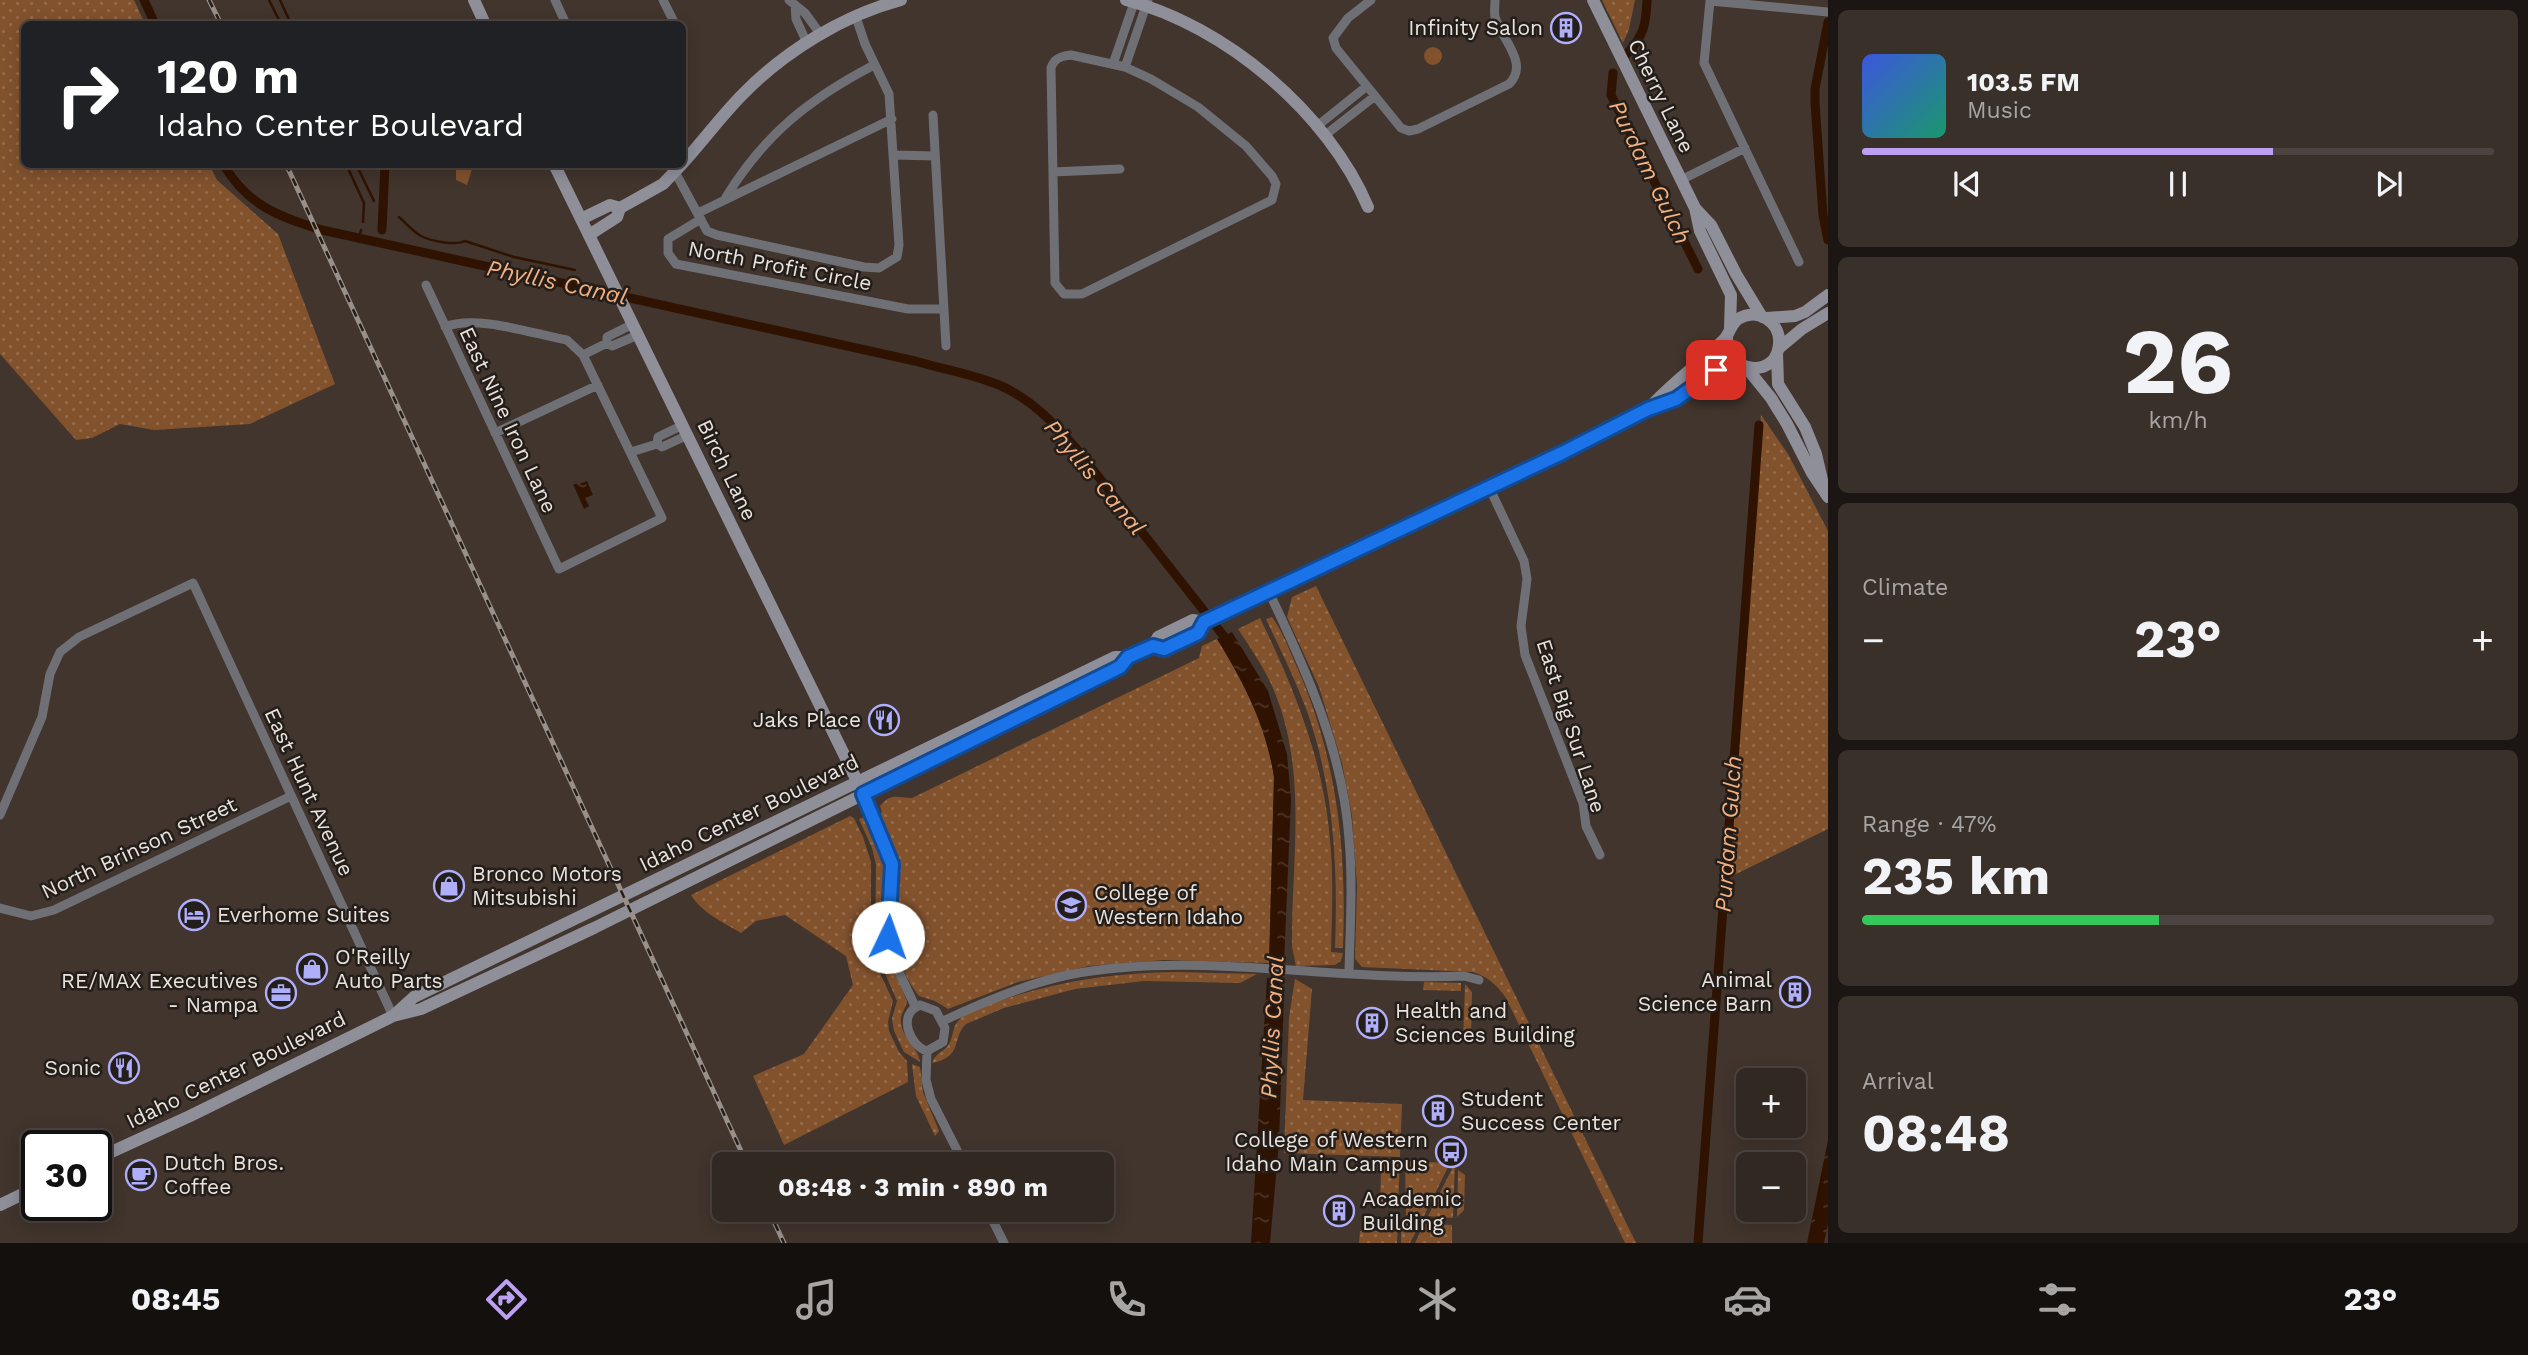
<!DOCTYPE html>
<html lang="en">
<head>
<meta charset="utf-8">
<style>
	:root { --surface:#312822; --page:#39302a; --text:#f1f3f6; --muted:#a8a6a5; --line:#4c4440; --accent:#bca0f2 }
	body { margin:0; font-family:"Work Sans",sans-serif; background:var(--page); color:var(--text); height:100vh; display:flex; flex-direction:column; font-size:26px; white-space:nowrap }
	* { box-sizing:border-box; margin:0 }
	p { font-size:23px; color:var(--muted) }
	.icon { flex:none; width:38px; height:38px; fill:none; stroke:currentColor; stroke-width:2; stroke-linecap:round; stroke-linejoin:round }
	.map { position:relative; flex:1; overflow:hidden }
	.details { display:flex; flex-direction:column; gap:10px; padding:10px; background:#1b1613; width:700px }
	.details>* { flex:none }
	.guide { position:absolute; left:21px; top:21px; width:665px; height:147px; border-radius:10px; box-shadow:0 4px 18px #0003,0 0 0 2px var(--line); background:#202124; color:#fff; overflow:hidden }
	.tools { position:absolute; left:1736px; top:1068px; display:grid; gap:14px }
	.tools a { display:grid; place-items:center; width:70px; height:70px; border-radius:10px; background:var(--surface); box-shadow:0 4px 18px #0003,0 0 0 2px var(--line); font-size:35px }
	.speed { position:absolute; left:21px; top:1130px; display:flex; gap:14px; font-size:35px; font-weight:700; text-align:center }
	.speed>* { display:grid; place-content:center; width:91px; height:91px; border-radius:50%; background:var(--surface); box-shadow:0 4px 18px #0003,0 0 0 2px var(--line); line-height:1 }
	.speed .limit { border:4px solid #111; border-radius:10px; background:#fff; color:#111 }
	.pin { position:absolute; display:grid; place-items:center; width:60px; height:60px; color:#fff; margin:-30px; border-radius:14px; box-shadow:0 4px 10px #0006 }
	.me { position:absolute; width:77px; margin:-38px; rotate:3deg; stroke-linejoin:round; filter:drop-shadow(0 0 5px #0008) }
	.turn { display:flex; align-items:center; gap:24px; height:147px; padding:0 21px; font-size:32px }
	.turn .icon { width:91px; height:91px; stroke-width:2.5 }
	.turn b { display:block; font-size:49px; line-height:60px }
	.big { font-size:52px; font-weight:700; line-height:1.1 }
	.details .widget { flex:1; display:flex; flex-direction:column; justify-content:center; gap:10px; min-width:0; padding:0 24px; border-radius:10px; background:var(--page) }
	.details .dial { align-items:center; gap:0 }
	.dial b { font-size:91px; line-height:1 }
	.song { display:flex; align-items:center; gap:21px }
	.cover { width:84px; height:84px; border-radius:10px; background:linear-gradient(135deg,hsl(230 70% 55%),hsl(160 70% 35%)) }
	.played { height:7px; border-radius:4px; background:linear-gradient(90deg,var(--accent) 65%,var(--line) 65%) }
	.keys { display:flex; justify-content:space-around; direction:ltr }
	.heat { display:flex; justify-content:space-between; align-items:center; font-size:38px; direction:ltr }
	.charge { height:10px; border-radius:5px; background:linear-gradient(90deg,#34c759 47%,var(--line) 0) }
	.trip { position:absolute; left:712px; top:1152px; width:402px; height:70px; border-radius:10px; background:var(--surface); box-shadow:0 4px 18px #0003,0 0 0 2px var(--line); font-weight:700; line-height:70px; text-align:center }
	.menu { display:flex; height:112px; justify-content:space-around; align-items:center; background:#14100e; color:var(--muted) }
	.menu .icon { width:49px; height:49px }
	.menu .selected { color:var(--accent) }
	.menu b { font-size:32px; color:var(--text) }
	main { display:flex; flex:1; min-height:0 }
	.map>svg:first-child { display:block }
	.grass { fill:url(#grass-dots) }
	.park { fill:#82522d }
	.water { fill:url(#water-ripples) }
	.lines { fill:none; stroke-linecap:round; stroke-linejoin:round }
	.stream { stroke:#301200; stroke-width:2.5 }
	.canal { stroke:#301200; stroke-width:9 }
	.street { stroke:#6f7076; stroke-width:9 }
	.secondary { stroke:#8e8f99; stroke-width:12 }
	.rail-casing { stroke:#9a908a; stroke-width:5 }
	.rail { stroke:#231e1a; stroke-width:2.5; stroke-dasharray:8; stroke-linecap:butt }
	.route-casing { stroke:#114b97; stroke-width:18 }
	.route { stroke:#1a73e8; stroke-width:12 }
	.labels { text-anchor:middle; stroke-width:5; stroke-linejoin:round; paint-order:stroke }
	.poi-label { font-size:21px; fill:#eae2dd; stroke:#231e1a; text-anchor:start }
	.street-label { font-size:21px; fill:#eae2dd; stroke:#231e1a }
	.water-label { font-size:23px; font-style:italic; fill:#f5b07d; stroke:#231e1a }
</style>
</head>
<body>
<main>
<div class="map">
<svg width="1828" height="1243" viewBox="0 0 1828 1243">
	<defs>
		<pattern id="grass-dots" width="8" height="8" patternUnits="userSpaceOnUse" patternTransform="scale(1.75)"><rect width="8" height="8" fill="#82522d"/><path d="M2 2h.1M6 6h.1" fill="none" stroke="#946b4b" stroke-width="1.8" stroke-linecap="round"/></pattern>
		<pattern id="water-ripples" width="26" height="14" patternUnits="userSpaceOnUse" patternTransform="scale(1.75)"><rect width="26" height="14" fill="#301200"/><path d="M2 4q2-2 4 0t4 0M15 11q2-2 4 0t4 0" fill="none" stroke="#4e3425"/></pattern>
	</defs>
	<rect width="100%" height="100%" fill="#41352d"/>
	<!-- grass -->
	<path class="grass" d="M0 0H134L145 24H24V164L209 165 217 180 278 234 335 384 250 424 154 430 120 424 92 438 76 440 0 354Z
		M1602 0H1635L1629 29 1623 43Z
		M1761 415 1788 454 1828 531V829L1726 879Z
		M1316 586 1636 1243H1625L1506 998C1496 984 1488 977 1473 972L1362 967 1355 959 1357 885 1352 816 1342 763 1319 687 1287 617 1292 597Z
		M1272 617C1282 630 1289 649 1296 665 1337 756 1347 850 1343 948H1335C1338 867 1334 788 1307 711 1295 679 1280 649 1266 619Z
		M1260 618C1293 686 1321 754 1329 829 1334 870 1332 911 1331 952L1343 953 1341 961 1335 965 1296 966 1292 947C1291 862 1308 775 1275 693 1266 670 1251 649 1238 629Z
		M1217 639C1244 683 1266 725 1274 777L1269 963 1164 960 1089 966 1018 982 948 1009 935 1001 919 996C886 954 901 918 897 871 896 850 889 833 880 814L882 812 880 806C891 793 895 797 912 798L1199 658 1202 646Z
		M850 816 854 818 863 837 871 862V939L877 967 893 1001 888 1022 889 1031 899 1052 907 1061 908 1082 784 1145 753 1076 804 1054 853 985 846 956 785 915 756 921 741 933C723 922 702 913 691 895Z
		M867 816 878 840 885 864 883 926 886 951 907 1001C906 1009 900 1014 901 1022 902 1039 919 1048 920 1062L904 1052 894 1031 892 1018 897 1001 880 962 875 938 876 865 872 848 859 819Z
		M1176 972 1257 974 1240 983 1144 981 1075 989 1004 1008 966 1024C951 1038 964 1057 932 1063 935 1053 944 1052 949 1044 954 1035 952 1026 960 1019 969 1011 987 1005 999 1001 1058 981 1114 973 1176 972Z
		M1295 979 1312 989 1303 1100 1402 1104 1400 1157 1284 1153 1289 1017Z
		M1424 982 1461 983V991L1423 990Z
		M1465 984 1472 992 1471 1043H1463Z
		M912 1064 920 1067 923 1092 939 1131 935 1136 916 1096Z
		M1370 1160 1400 1161 1398 1206 1380 1205 1381 1171H1366Z
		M1405 1161 1450 1163 1424 1216 1406 1215Z
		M1455 1163 1453 1218 1428 1216Z
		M1458 1170 1465 1175 1464 1210 1457 1217Z
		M1379 1222 1398 1223 1397 1243H1359L1360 1231H1379Z
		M1401 1223 1420 1224 1410 1243H1401Z
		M1424 1224 1452 1225V1243H1415Z"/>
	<!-- park -->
	<path class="park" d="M1424 56a9 9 0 1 1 18 0a9 9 0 1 1-18 0Z
		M456 167 472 169 467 185 456 180Z"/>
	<!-- water -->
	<path class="water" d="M587 481 593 495 585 498 589 506 584 509 573 484 577 482 579 484Z
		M1232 632 1268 691 1287 754 1291 799 1284 963H1269L1274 777C1266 725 1244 683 1217 639Z
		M1267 978H1282L1284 994 1279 1142 1270 1243H1251Z
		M1828 1140V1224L1824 1243H1807Z"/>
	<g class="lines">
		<!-- stream -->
		<path class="stream" d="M269 0 281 24
			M280 0 291 24
			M346 164 364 203 363 222
			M356 164 374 201
			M399 217C406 223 413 232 421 236 431 241 455 246 465 241L514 257 575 270
			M359 239 361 230"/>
		<!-- canal -->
		<path class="canal" d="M144 0 155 24
			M1828 22 1815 89V103L1823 215 1828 240
			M1627 54C1644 35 1646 25 1647 0
			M1613 73 1611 95 1698 269
			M223 164C248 206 278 216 322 230L915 361C942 369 973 374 999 385 1030 398 1054 423 1075 447L1230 644
			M382 230 385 164
			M1275 990 1277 951
			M1698 1243 1759 425"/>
		<!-- street -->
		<path class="street" d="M555 0 566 24
			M663 0 675 24
			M789 0 805 13 821 35
			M1371 0 1348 18 1333 38 1336 48 1401 128 1409 131 1418 129 1509 84C1530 63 1501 39 1495 17 1494 12 1495 6 1495 0
			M795 6 796 19 807 43
			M682 45V53
			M1071 55 1125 67 1151 79 1198 107 1246 146 1272 176 1276 184 1272 200 1082 294H1064L1055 283 1051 68C1054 58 1062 56 1071 55Z
			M1113 64 1135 0
			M1125 67 1148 0
			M933 115 946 346
			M1316 127 1367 86
			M1324 136 1375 96
			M894 155 935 156
			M675 172 707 231 717 235 864 267 879 268 897 257 899 245 889 94 865 44 856 17
			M1053 172 1120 169
			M1681 180 1745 148
			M726 197C765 134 809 99 874 65
			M698 213 892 119
			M701 219 668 239V253L676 264 908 309H943
			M1799 262 1704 63 1710 1 1828 12
			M426 285 559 569 662 518 583 355 567 340C534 334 475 314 445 327
			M607 343V337L633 324
			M583 355 607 343 612 346 638 335
			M495 433 598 385
			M657 444 658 437 683 425
			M631 452 657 444 662 447 688 435
			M1489 487 1524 561 1527 579 1521 626 1525 655 1583 803 1586 826 1600 855
			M1269 592C1306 670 1343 751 1349 839 1353 884 1350 928 1349 973
			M863 794 892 864 888 937 899 972 915 1006
			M0 815 42 717 50 674 60 652 79 637 193 583 393 1016
			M0 908 31 916 54 910 291 796
			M920 1005 936 1011 945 1028 943 1042 927 1051C909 1045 897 1014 920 1005Z
			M943 1021C983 1002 1025 984 1068 975 1196 950 1334 982 1464 976L1479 980
			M927 1051 926 1080 931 1099 964 1164
			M987 1209 1004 1243"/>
		<!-- secondary -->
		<path class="secondary" d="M474 0 485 24
			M1126 0C1226 26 1328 113 1368 207
			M1593 0 1695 208 1711 225 1736 274 1762 317
			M554 164 860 787
			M682 164C703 141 722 115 743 94 785 51 844 15 901 0
			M1695 208 1700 231 1731 295 1730 328
			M581 219 610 205 620 208
			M589 235 617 217 620 208 663 184 682 164
			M1766 318 1795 316 1805 312 1828 295
			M1778 349 1802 329 1828 313
			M1777 353 1778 384 1805 427 1816 454 1823 484
			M1746 367 1771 398 1787 424 1812 473 1828 497
			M1651 406C1669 386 1691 370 1711 351 1715 347 1723 342 1726 337 1731 330 1731 324 1738 319 1757 307 1781 322 1779 344 1777 379 1726 375 1727 336
			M1153 646 1164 649 1198 633 1204 622
			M393 1016 414 997 1115 657H1128L1153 646 1158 637 1193 620 1204 622 1221 615 1562 453 1648 409 1676 399 1713 371 1742 366
			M96 1159 190 1116 393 1016 421 1009 594 928 1120 667 1128 657
			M0 1205 37 1187"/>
		<!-- rail casing -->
		<g class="rail-casing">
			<path id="rail" d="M209 0 221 24
				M286 164 747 1164
				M768 1209 784 1243"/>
		</g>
		<!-- rail -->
		<use href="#rail" class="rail"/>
	</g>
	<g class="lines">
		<!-- route casing -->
		<g class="route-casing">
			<path id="route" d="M888 937 892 864 863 794 1120 667 1128 657 1153 646 1164 649 1198 633 1204 622 1562 453 1648 409 1676 399 1716 370"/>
		</g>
		<!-- route -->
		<use href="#route" class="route"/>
	</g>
	<!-- icons -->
	<defs>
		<g id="building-ring" transform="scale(1.575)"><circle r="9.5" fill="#231e1a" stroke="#afaefa" stroke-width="1.5"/><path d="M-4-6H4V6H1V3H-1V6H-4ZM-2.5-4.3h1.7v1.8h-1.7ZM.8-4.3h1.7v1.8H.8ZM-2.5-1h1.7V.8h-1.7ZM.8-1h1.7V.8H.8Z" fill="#afaefa"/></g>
		<g id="restaurant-ring" transform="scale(1.575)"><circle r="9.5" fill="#231e1a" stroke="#afaefa" stroke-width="1.5"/><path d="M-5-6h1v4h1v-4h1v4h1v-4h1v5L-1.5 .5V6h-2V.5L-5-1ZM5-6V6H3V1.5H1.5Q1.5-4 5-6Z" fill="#afaefa"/></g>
		<g id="shop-ring" transform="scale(1.575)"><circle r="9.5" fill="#231e1a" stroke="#afaefa" stroke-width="1.5"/><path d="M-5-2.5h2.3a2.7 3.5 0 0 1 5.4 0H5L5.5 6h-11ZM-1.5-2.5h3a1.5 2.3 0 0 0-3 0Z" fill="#afaefa"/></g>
		<g id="university-ring" transform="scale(1.575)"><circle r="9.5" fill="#231e1a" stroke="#afaefa" stroke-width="1.5"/><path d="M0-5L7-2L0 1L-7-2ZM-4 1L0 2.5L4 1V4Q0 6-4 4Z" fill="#afaefa"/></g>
		<g id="hotel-ring" transform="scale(1.575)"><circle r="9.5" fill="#231e1a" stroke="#afaefa" stroke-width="1.5"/><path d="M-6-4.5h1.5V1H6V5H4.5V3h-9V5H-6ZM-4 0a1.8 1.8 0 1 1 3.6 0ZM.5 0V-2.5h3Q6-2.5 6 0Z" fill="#afaefa"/></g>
		<g id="office-ring" transform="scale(1.575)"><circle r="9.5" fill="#231e1a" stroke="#afaefa" stroke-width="1.5"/><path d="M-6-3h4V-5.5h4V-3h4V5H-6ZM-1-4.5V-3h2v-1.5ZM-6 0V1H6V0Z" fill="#afaefa"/></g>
		<g id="bus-ring" transform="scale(1.575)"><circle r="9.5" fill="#231e1a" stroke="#afaefa" stroke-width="1.5"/><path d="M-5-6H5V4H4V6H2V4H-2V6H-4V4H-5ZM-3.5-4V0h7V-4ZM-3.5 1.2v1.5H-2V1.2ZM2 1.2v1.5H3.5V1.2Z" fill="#afaefa"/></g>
		<g id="cafe-ring" transform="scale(1.575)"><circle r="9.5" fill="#231e1a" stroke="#afaefa" stroke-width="1.5"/><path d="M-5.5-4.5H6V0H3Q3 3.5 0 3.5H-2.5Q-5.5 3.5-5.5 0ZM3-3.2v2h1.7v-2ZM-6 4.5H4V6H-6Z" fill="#afaefa"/></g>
	</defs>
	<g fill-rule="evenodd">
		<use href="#building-ring" x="1566" y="28"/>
		<use href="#restaurant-ring" x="884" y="720"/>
		<use href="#shop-ring" x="449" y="886"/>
		<use href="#university-ring" x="1071" y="905"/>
		<use href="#hotel-ring" x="194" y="915"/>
		<use href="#shop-ring" x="312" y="969"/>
		<use href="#building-ring" x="1795" y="992"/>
		<use href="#office-ring" x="281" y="993"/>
		<use href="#building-ring" x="1372" y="1023"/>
		<use href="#restaurant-ring" x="124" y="1068"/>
		<use href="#building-ring" x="1438" y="1111"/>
		<use href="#bus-ring" x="1451" y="1152"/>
		<use href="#cafe-ring" x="141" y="1175"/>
		<use href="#building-ring" x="1339" y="1211"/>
	</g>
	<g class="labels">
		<!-- poi labels -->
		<g class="poi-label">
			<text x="1543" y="35" text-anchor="end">Infinity Salon</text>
			<text x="861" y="727" text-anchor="end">Jaks Place</text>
			<text x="472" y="881">Bronco Motors<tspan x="472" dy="24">Mitsubishi</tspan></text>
			<text x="1094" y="900">College of<tspan x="1094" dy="24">Western Idaho</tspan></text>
			<text x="217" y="922">Everhome Suites</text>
			<text x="335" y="964">O'Reilly<tspan x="335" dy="24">Auto Parts</tspan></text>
			<text x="1772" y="987" text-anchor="end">Animal<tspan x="1772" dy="24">Science Barn</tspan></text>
			<text x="258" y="988" text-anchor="end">RE/MAX Executives<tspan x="258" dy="24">- Nampa</tspan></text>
			<text x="1395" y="1018">Health and<tspan x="1395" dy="24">Sciences Building</tspan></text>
			<text x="101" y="1075" text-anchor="end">Sonic</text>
			<text x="1461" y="1106">Student<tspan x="1461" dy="24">Success Center</tspan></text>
			<text x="1428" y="1147" text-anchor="end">College of Western<tspan x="1428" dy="24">Idaho Main Campus</tspan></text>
			<text x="164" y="1170">Dutch Bros.<tspan x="164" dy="24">Coffee</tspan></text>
			<text x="1362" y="1206">Academic<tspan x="1362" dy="24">Building</tspan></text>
		</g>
		<!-- street labels -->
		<g class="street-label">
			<text transform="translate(1661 96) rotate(64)" y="7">Cherry Lane</text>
			<text transform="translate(780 266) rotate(11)" y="7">North Profit Circle</text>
			<text transform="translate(508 420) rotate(65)" y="7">East Nine Iron Lane</text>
			<text transform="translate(727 470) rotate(64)" y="7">Birch Lane</text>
			<text transform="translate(1571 726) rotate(72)" y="7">East Big Sur Lane</text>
			<text transform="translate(309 792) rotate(65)" y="7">East Hunt Avenue</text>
			<text transform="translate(749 813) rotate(-26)" y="7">Idaho Center Boulevard</text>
			<text transform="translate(139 848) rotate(-25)" y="7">North Brinson Street</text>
			<text transform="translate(236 1070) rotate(-26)" y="7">Idaho Center Boulevard</text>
		</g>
		<!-- water labels -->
		<g class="water-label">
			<text transform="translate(1650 172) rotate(64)" y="8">Purdam Gulch</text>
			<text transform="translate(557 282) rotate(12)" y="8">Phyllis Canal</text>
			<text transform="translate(1095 477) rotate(50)" y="8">Phyllis Canal</text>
			<text transform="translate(1728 834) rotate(-86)" y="8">Purdam Gulch</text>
			<text transform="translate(1272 1027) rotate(-87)" y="8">Phyllis Canal</text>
		</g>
	</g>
</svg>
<div class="tools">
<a>+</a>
<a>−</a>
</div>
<div class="speed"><div class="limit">30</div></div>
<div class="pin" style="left:1716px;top:370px;background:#d93025"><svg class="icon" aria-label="arrive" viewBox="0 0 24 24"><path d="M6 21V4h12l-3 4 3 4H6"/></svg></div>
<svg class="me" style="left:888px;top:937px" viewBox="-20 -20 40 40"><circle r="19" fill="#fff"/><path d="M0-13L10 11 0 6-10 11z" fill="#1a73e8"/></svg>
<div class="trip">08:48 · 3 min · 890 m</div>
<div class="guide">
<div class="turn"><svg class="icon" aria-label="right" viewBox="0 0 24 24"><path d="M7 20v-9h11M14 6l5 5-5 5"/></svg><div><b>120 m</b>Idaho Center Boulevard</div></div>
</div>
</div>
<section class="details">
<div class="widget">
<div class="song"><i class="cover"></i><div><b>103.5 FM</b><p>Music</p></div></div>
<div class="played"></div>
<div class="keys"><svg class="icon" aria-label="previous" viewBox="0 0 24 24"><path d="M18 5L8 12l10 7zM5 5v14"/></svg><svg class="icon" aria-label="pause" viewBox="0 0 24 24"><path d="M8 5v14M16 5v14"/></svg><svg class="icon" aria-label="next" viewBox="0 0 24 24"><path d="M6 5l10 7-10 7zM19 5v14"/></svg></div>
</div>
<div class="widget dial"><b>26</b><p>km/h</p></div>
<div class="widget"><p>Climate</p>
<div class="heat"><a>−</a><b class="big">23°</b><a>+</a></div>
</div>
<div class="widget"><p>Range · 47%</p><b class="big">235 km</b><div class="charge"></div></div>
<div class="widget"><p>Arrival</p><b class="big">08:48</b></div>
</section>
</main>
<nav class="menu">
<b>08:45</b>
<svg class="icon selected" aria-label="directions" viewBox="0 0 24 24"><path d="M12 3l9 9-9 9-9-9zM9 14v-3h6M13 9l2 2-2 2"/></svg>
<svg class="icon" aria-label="music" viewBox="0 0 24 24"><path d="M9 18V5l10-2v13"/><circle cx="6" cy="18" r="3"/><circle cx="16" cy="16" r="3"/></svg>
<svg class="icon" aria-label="phone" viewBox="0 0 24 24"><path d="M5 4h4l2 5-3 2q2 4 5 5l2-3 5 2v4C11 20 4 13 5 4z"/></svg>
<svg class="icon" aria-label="climate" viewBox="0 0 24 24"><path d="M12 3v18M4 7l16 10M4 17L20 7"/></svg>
<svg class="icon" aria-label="car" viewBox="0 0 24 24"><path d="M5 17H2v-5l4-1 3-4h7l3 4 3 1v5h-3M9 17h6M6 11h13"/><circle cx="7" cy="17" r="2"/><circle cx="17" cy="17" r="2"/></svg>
<svg class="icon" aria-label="filters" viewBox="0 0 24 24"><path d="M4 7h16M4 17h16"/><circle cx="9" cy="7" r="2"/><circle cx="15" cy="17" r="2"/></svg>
<b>23°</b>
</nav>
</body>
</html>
